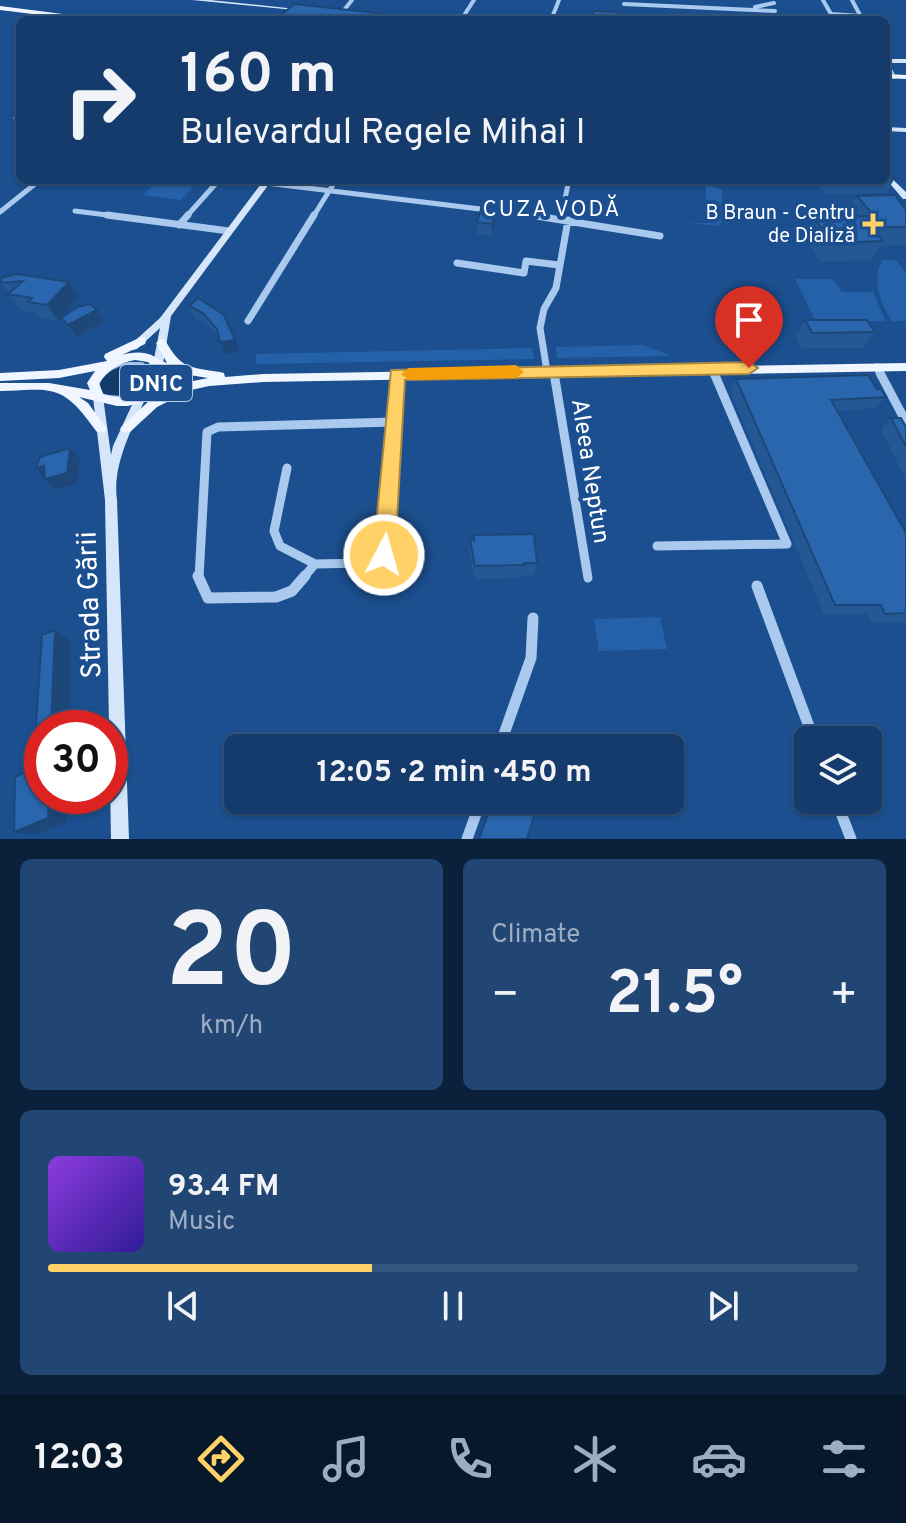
<!DOCTYPE html>
<html lang="en">
<head>
<meta charset="utf-8">
<style>
	:root { --surface:#143b6b; --page:#214673; --text:#f1f3f6; --muted:#9dadc1; --line:#33557e; --accent:#ffd166 }
	body { margin:0; font-family:Overpass,sans-serif; background:var(--page); color:var(--text); height:100vh; display:flex; flex-direction:column; font-size:30px; white-space:nowrap }
	* { box-sizing:border-box; margin:0 }
	p { font-size:26px; color:var(--muted) }
	.icon { flex:none; width:44px; height:44px; fill:none; stroke:currentColor; stroke-width:2; stroke-linecap:round; stroke-linejoin:round }
	.map { position:relative; height:839px; overflow:hidden }
	.drawer { display:flex; flex-direction:column; gap:20px; padding:20px; background:#0b203b; flex:1 }
	.drawer>* { flex:none }
	.top-card { position:absolute; left:16px; top:16px; width:874px; height:168px; border-radius:12px; box-shadow:0 2px 6px #0004,0 0 0 2px var(--line); background:#143b6b; color:var(--text); overflow:hidden }
	.tools { position:absolute; left:794px; top:726px; display:grid; gap:16px }
	.tools a { display:grid; place-items:center; width:88px; height:88px; border-radius:12px; background:var(--surface); box-shadow:0 2px 6px #0004,0 0 0 2px var(--line); font-size:40px }
	.speed { position:absolute; left:24px; top:710px; display:flex; gap:16px; font-size:40px; font-weight:700; text-align:center }
	.speed>* { display:grid; place-content:center; width:104px; height:104px; border-radius:50%; background:var(--surface); box-shadow:0 2px 6px #0004,0 0 0 2px var(--line); line-height:1 }
	.speed .limit { border:12px solid #d22; background:#fff; color:#111 }
	.pin { position:absolute; display:grid; place-items:center; width:68px; height:68px; color:#fff; margin:-82px -34px; border-radius:50% 50% 50% 0; rotate:-45deg; box-shadow:0 0 8px #0007 }
	.pin .icon { rotate:45deg }
	.me { position:absolute; width:88px; margin:-44px; rotate:6deg; stroke-linejoin:round; filter:drop-shadow(0 0 6px #0008) }
	.turn { display:flex; align-items:center; gap:28px; height:168px; padding:0 32px; font-size:36px }
	.turn .icon { width:104px; height:104px; stroke-width:2.5 }
	.turn b { display:block; font-size:56px; line-height:68px }
	.big { font-size:60px; font-weight:700; line-height:1.1 }
	.drawer .tile { flex:1; display:flex; flex-direction:column; justify-content:center; gap:12px; min-width:0; padding:0 28px; border-radius:12px; background:var(--page) }
	.drawer .dial { align-items:center; gap:0 }
	.dial b { font-size:104px; line-height:1 }
	.song { display:flex; align-items:center; gap:24px }
	.cover { width:96px; height:96px; border-radius:12px; background:linear-gradient(135deg,hsl(270 70% 55%),hsl(250 70% 35%)) }
	.played { height:8px; border-radius:4px; background:linear-gradient(90deg,var(--accent) 40%,var(--line) 40%) }
	.keys { display:flex; justify-content:space-around; direction:ltr }
	.heat { display:flex; justify-content:space-between; align-items:center; font-size:44px; direction:ltr }
	.drawer .tiles { flex:1; display:grid; gap:20px; grid-template-columns:1fr 1fr }
	.tile:last-child { grid-column:span 2 }
	.trip { position:absolute; left:224px; top:734px; width:460px; height:80px; border-radius:12px; background:var(--surface); box-shadow:0 2px 6px #0004,0 0 0 2px var(--line); font-weight:700; line-height:80px; text-align:center }
	.menu { display:flex; height:128px; justify-content:space-around; align-items:center; background:#08182b; color:var(--muted) }
	.menu .icon { width:56px; height:56px }
	.menu .active { color:var(--accent) }
	.menu b { font-size:36px; color:var(--text) }
	.map>svg:first-child { display:block }
	.green { fill:#2461a8 }
	.water { fill:#123a6d; stroke:#9cc4f0; stroke-width:2 }
	.lines { fill:none; stroke-linecap:round; stroke-linejoin:round }
	.street-far4 { stroke:#a9c9ee; stroke-width:4 }
	.street-far3 { stroke:#a9c9ee; stroke-width:5 }
	.street-far2 { stroke:#a9c9ee; stroke-width:7 }
	.street-far1 { stroke:#a9c9ee; stroke-width:9 }
	.street { stroke:#a9c9ee; stroke-width:11 }
	.secondary { fill:#d6e6fa; fill-rule:evenodd }
	.primary { fill:#f0f6ff; fill-rule:evenodd }
	.wall { fill:#245895 }
	.shaded-wall { fill:#1d4779 }
	.building { fill:#2a66ad; stroke:#1d4779; stroke-width:2 }
	.route { fill:#ffd166; stroke:#a68842; stroke-width:2 }
	.slow { fill:#f59e0b }
	.poi-dot { fill:#ffd166; stroke:#1b4f8f; stroke-width:3 }
	.labels { text-anchor:middle; stroke-width:8; stroke-linejoin:round; paint-order:stroke }
	.far-poi-label { font-size:20px; fill:#fff; stroke:#1b4f8f; text-anchor:end }
	.far-neighbourhood-label { font-size:22px; letter-spacing:2px; fill:#fff; stroke:#1b4f8f }
	.shield { fill:#1b4f8f; stroke:#bbcadd; stroke-width:2 }
	.shield-label { font-size:22px; font-weight:bold; fill:#fff }
	.street-label { font-size:24px; fill:#fff; stroke:#1b4f8f }
	.near-street-label { font-size:28px; fill:#fff; stroke:#1b4f8f }
</style>
</head>
<body>
<div class="map">
<svg width="906" height="839" viewBox="0 0 906 839">
	<rect width="100%" height="100%" fill="#1b4f8f"/>
	<!-- green -->
	<path class="green" d="M158 180H199L181 200 143 195Z
		M706 184 722 190V222L719 226 688 223H706Z
		M883 260H896L906 273V321H892C881 305 870 278 883 260Z
		M795 279H833L842 292H873L886 321 816 322Z
		M642 345 672 356 557 358 556 347Z
		M532 348 534 359 256 364V354Z
		M660 617 667 649 599 651 594 619Z"/>
	<!-- water -->
	<path class="water" d="M129 363H142L150 369 151 377C141 398 123 399 103 395L98 386C102 372 115 366 129 363Z"/>
	<g class="lines">
		<!-- street-far4 -->
		<path class="street-far4" d="M823 0 831 14 861 16
			M852 0 861 17
			M624 4 775 11
			M755 7 774 3
			M341 14 352 0
			M622 17 646 20
			M461 20 474 0
			M551 20 559 0
			M886 62 894 77"/>
		<!-- street-far3 -->
		<path class="street-far3" d="M20 114 16 118 20 120
			M266 183 546 217
			M75 211 123 217
			M0 212 40 180
			M186 217 219 180
			M313 217 336 180
			M561 217 569 180"/>
		<!-- street-far2 -->
		<path class="street-far2" d="M107 215 229 231
			M530 215 660 236
			M561 219 562 215
			M179 225 188 215
			M457 263 524 273 526 261 559 265
			M248 321 314 215
			M877 367 881 375
			M712 368 715 375
			M547 371 540 328 544 309 556 288 568 220
			M554 371 555 375"/>
		<!-- street-far1 -->
		<path class="street-far1" d="M554 373 588 578
			M880 373 906 422
			M287 468 274 531 280 546 315 564 366 563 381 559 386 548 397 374
			M657 546 787 544 714 373
			M199 578 207 432 218 427 394 422
			M303 578 315 564"/>
		<!-- street -->
		<path class="street" d="M198 576 208 598 276 597 292 591 305 576
			M757 586 814 740
			M499 748 531 658 533 618
			M836 800 851 839
			M467 839 481 800"/>
		<!-- secondary -->
		<path class="secondary" d="M192 0H210L306 10 304 11Z
			M363 15 404 18 407 20 365 18Z
			M886 59H906V63H886Z
			M886 127 906 128V132L886 131Z
			M886 173 906 192V199H903L886 179Z
			M264 180H272L171 316 163 364 162 367H154L153 364 160 328 137 349 133 350 128 347 160 318Z
			M98 393 103 397 111 455 113 446 137 394 141 393 146 397C132 429 112 465 117 500L129 839H111L105 500 93 397Z"/>
		<!-- primary -->
		<path class="primary" d="M0 6 94 18 97 20H81L0 10Z
			M886 74 906 75V79L886 78Z
			M141 337 145 338 146 341 145 344 122 355C132 352 145 351 155 357 159 359 163 362 167 363L156 343 161 339 165 340C181 369 189 367 220 372L224 373 225 377 263 374 906 363V371L263 382 209 386 178 393 177 397 157 407 130 432H122L120 429 122 426 149 401 155 398 128 406H117L79 397 88 403 105 426 107 429 105 432H97C86 418 74 399 57 393 44 387 15 391 0 391V383H49L90 390 87 383 95 371 59 378 0 381V373L59 370 107 361 104 357 105 354ZM135 360 148 362 153 367C153 394 125 402 103 394L99 383C108 370 119 363 135 360ZM165 371 208 378 159 388 165 377Z"/>
	</g>
	<!-- wall -->
	<path class="wall" d="M886 169 895 178 886 193 826 194 818 184 820 180H886Z
		M857 196 906 210V245L880 246 870 260 821 262 804 236 814 218 848 217 846 215Z
		M496 220 492 236 477 234V222Z
		M1 278 69 282 79 298 58 321 39 318 36 313 20 310 1 283Z
		M198 298 239 352 225 354 219 338 208 325 195 318 189 306Z
		M61 318 104 322 76 337 69 330Z
		M805 320 875 332 863 348H802L795 336Z
		M736 379 877 389 886 397 876 408 837 411 906 533V622H872L868 614H824L730 390Z
		M891 418 906 427V480L881 429Z
		M470 540 537 563 534 575H523L522 578 475 579 469 553Z"/>
	<!-- shaded-wall -->
	<path class="shaded-wall" d="M378 13 379 20H371Z
		M497 208 496 220 492 236V224Z
		M69 282 79 298 58 321 47 305Z
		M97 310 104 322 76 337 68 325Z
		M235 340 239 352 225 354 220 342Z
		M70 448 80 459 77 484 55 490 36 468Z
		M55 630 71 641 69 728H51Z
		M49 796H68L67 822 35 835 14 832Z"/>
	<!-- building -->
	<path class="building" d="M294 4 378 13 371 20H287L277 19Z
		M594 11 618 12 616 20H594L591 19Z
		M886 169 895 178H886Z
		M895 195 906 210V227H871L883 241 832 243 814 218 874 216 857 196Z
		M482 206 497 208 492 224 477 222Z
		M17 274 69 282 47 305 28 302 32 298 8 294 23 281 1 283V278Z
		M198 298 224 315 235 340 220 342 217 329 203 313 189 306Z
		M90 304 97 310 68 325 61 318 77 307Z
		M805 320H867L875 332 812 333Z
		M868 375 877 389H881L886 397 831 400 906 533V613L885 614 881 605H835L736 379Z
		M891 418H901L906 427V447Z
		M70 448 67 473 45 479 44 466 36 468 40 457Z
		M534 534 537 563H524L525 565 475 566 470 540H474V535Z
		M55 630 51 728H42V796H49L48 818 14 832 15 777 33 768 42 635Z
		M493 800H518L536 809 527 839H479Z"/>
	<!-- route -->
	<path class="route" d="M749 362 758 368 749 374 405 380 395 555 392 562 384 564 376 562 373 555 391 370Z"/>
	<!-- slow -->
	<path class="slow" d="M516 365 524 372 516 378 409 380 401 374 409 368Z"/>
	<!-- markers -->
	<path class="poi-dot" d="M869 212h8v8h8v8h-8v8h-8v-8h-8v-8h8z"/>
	<g class="labels">
		<!-- far-poi labels -->
		<g class="far-poi-label">
			<text x="855" y="219">B Braun - Centru<tspan x="855" dy="23">de Dializă</tspan></text>
		</g>
		<!-- far-neighbourhood labels -->
		<g class="far-neighbourhood-label">
			<text x="552" y="216">CUZA VODĂ</text>
		</g>
		<!-- shield labels -->
		<rect class="shield" x="120" y="365" width="72" height="36" rx="6"/>
		<g class="shield-label">
			<text x="156" y="391">DN1C</text>
		</g>
		<!-- street labels -->
		<g class="street-label">
			<text transform="translate(591 471) rotate(81)" y="8">Aleea Neptun</text>
		</g>
		<!-- near-street labels -->
		<g class="near-street-label">
			<text transform="translate(88 605) rotate(-92)" y="10">Strada Gării</text>
		</g>
	</g>
</svg>
<div class="tools">
<a><svg class="icon" aria-label="layers" viewBox="0 0 24 24"><path d="M12 4l9 5-9 5-9-5zM3 14l9 5 9-5"/></svg></a>
</div>
<div class="speed"><div class="limit">30</div></div>
<div class="pin" style="left:749px;top:368px;background:#d93025"><svg class="icon" aria-label="arrive" viewBox="0 0 24 24"><path d="M6 21V4h12l-3 4 3 4H6"/></svg></div>
<svg class="me" style="left:384px;top:555px" viewBox="-20 -20 40 40"><circle r="17" fill="#ffd166" stroke="#fff" stroke-width="3"/><path d="M0-11L8 9 0 5-8 9z" fill="#fff"/></svg>
<div class="trip">12:05 · 2 min · 450 m</div>
<div class="top-card">
<div class="turn"><svg class="icon" aria-label="right" viewBox="0 0 24 24"><path d="M7 20v-9h11M14 6l5 5-5 5"/></svg><div><b>160 m</b>Bulevardul Regele Mihai I</div></div>
</div>
</div>
<section class="drawer">
<div class="tiles">
<div class="tile dial"><b>20</b><p>km/h</p></div>
<div class="tile"><p>Climate</p>
<div class="heat"><a>−</a><b class="big">21.5°</b><a>+</a></div>
</div>
<div class="tile">
<div class="song"><i class="cover"></i><div><b>93.4 FM</b><p>Music</p></div></div>
<div class="played"></div>
<div class="keys"><svg class="icon" aria-label="previous" viewBox="0 0 24 24"><path d="M18 5L8 12l10 7zM5 5v14"/></svg><svg class="icon" aria-label="pause" viewBox="0 0 24 24"><path d="M8 5v14M16 5v14"/></svg><svg class="icon" aria-label="next" viewBox="0 0 24 24"><path d="M6 5l10 7-10 7zM19 5v14"/></svg></div>
</div>
</div>
</section>
<nav class="menu">
<b>12:03</b>
<svg class="icon active" aria-label="directions" viewBox="0 0 24 24"><path d="M12 3l9 9-9 9-9-9zM9 14v-3h6M13 9l2 2-2 2"/></svg>
<svg class="icon" aria-label="music" viewBox="0 0 24 24"><path d="M9 18V5l10-2v13"/><circle cx="6" cy="18" r="3"/><circle cx="16" cy="16" r="3"/></svg>
<svg class="icon" aria-label="phone" viewBox="0 0 24 24"><path d="M5 4h4l2 5-3 2q2 4 5 5l2-3 5 2v4C11 20 4 13 5 4z"/></svg>
<svg class="icon" aria-label="climate" viewBox="0 0 24 24"><path d="M12 3v18M4 7l16 10M4 17L20 7"/></svg>
<svg class="icon" aria-label="car" viewBox="0 0 24 24"><path d="M5 17H2v-5l4-1 3-4h7l3 4 3 1v5h-3M9 17h6M6 11h13"/><circle cx="7" cy="17" r="2"/><circle cx="17" cy="17" r="2"/></svg>
<svg class="icon" aria-label="filters" viewBox="0 0 24 24"><path d="M4 7h16M4 17h16"/><circle cx="9" cy="7" r="2"/><circle cx="15" cy="17" r="2"/></svg>
</nav>
</body>
</html>
